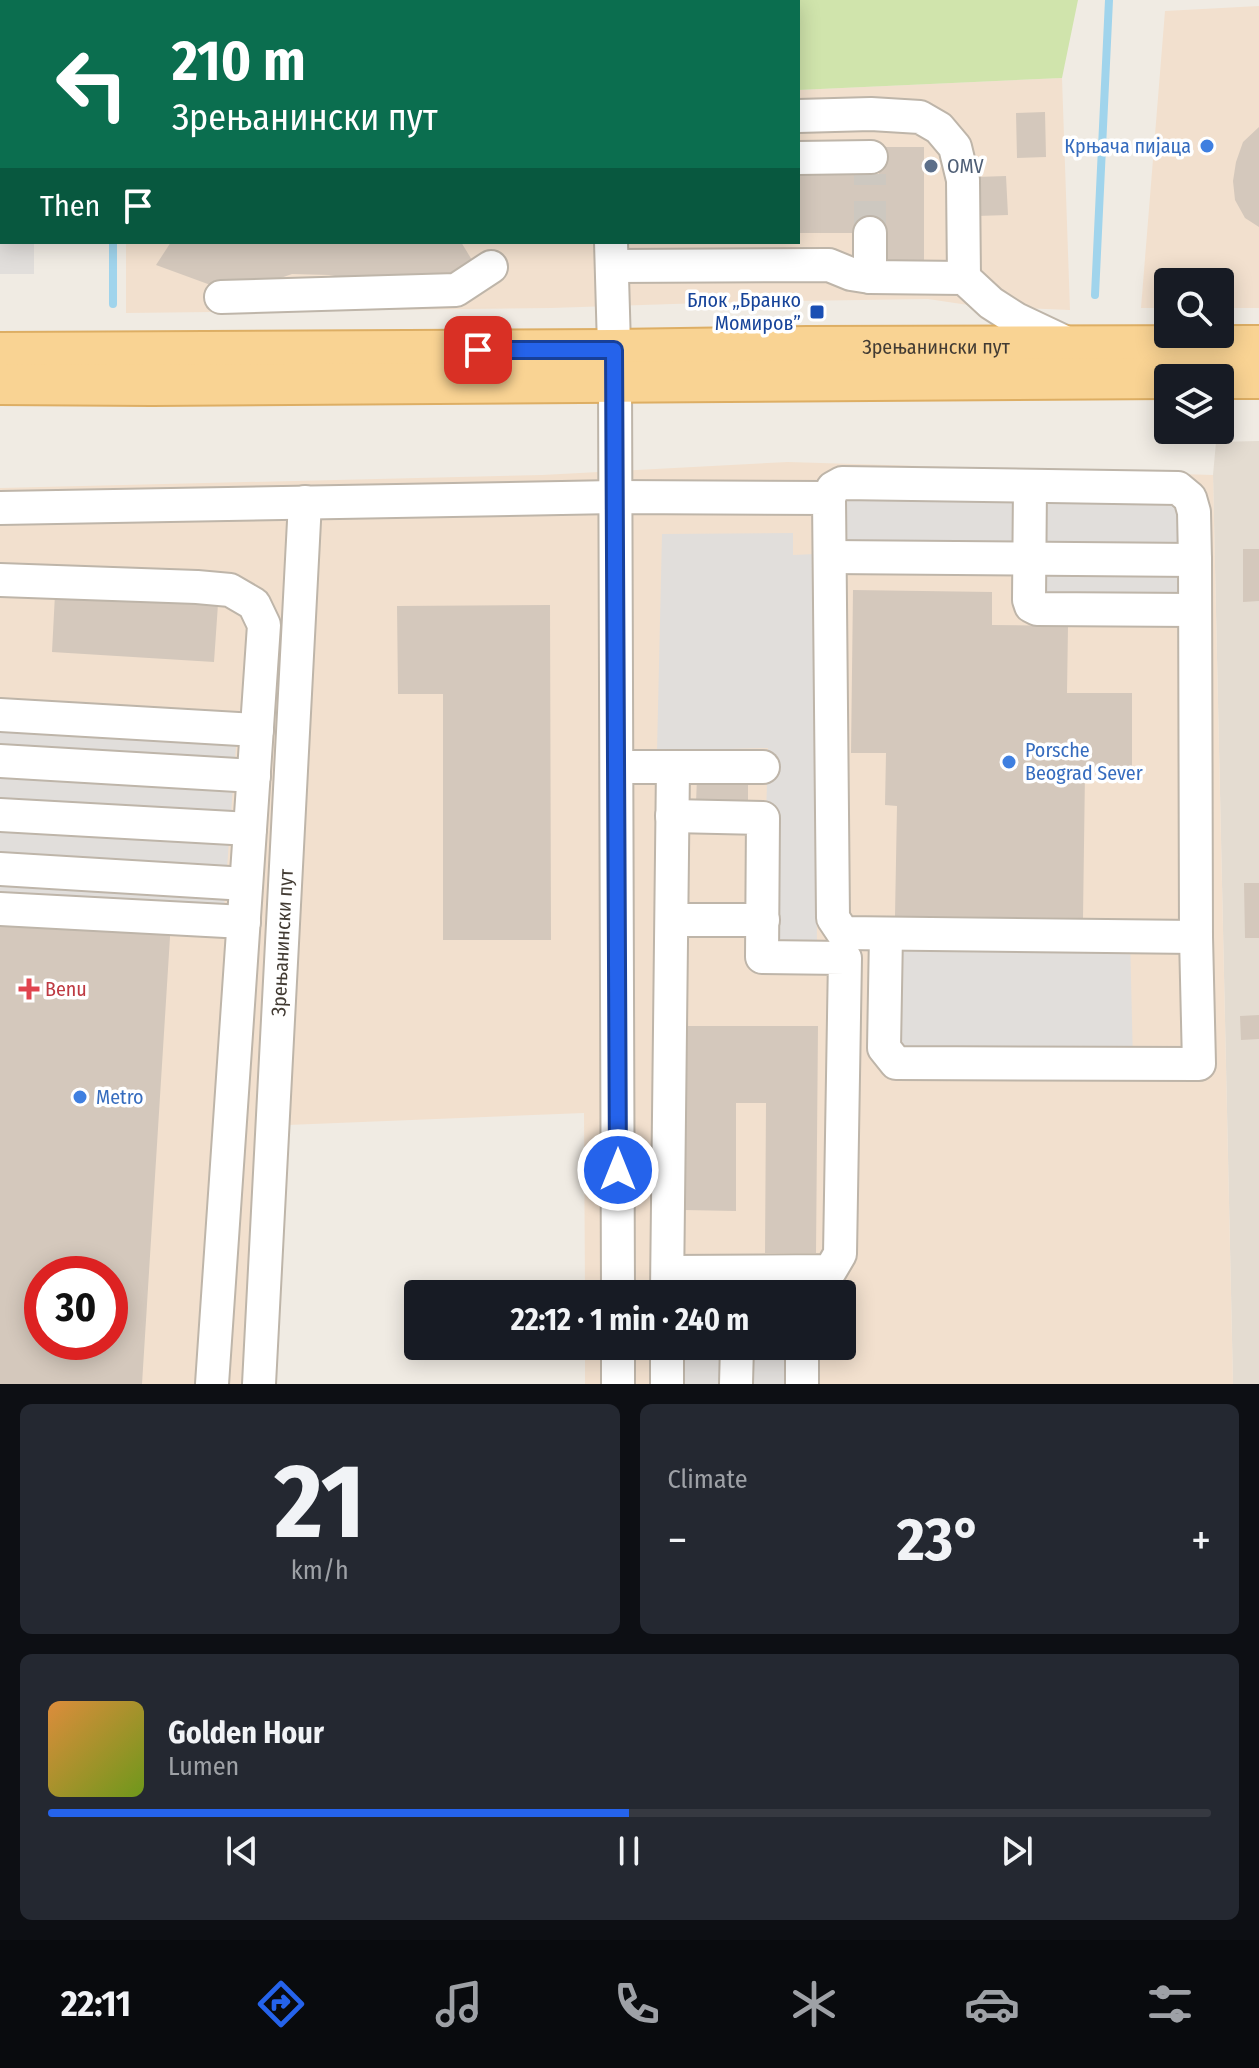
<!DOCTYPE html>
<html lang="en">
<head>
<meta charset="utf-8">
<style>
	:root { --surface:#171b24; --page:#242831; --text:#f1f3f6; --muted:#9ea1a6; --line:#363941; --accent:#2563eb }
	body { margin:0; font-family:"Fira Sans Condensed",sans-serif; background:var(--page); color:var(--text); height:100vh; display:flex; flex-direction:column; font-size:30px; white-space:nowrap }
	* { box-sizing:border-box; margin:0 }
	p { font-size:26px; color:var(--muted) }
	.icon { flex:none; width:44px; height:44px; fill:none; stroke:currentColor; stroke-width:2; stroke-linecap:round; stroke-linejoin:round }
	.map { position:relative; height:1384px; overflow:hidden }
	.sheet { display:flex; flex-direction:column; gap:20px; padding:20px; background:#0d0f14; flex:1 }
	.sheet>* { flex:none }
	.hud { position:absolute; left:0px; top:0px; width:800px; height:244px; box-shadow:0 4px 20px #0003; background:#0b6e4f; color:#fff; overflow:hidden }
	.controls { position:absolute; left:1154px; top:268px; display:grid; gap:16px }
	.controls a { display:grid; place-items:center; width:80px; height:80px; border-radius:8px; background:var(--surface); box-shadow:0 4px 20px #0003; font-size:40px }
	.speed { position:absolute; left:24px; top:1256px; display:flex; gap:16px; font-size:40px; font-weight:700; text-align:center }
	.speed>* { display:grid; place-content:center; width:104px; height:104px; border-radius:50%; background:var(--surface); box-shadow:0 4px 20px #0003; line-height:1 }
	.speed .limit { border:12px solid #d22; background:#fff; color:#111 }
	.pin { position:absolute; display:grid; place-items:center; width:68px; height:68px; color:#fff; margin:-34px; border-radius:16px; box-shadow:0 4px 12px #0006 }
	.me { position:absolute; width:88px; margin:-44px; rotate:0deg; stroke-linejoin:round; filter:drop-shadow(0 0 6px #0008) }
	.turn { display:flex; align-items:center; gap:28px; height:168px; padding:0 40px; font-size:36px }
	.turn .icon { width:104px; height:104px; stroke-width:2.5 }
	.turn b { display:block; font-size:56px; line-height:68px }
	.then { display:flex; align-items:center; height:76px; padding:0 40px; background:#0003; gap:16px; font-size:30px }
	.big { font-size:60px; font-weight:700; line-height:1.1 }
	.sheet .widget { flex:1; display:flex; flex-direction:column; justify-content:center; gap:12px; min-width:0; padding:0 28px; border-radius:12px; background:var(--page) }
	.sheet .dial { align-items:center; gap:0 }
	.dial b { font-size:104px; line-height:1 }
	.song { display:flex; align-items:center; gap:24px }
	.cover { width:96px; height:96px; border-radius:12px; background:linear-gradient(135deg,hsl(30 70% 55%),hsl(80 70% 35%)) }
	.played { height:8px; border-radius:4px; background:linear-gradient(90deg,var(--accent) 50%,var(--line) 50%) }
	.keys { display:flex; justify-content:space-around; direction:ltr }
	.heat { display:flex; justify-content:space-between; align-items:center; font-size:44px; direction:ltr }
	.sheet .tiles { flex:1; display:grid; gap:20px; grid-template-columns:1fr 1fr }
	.widget:last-child { grid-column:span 2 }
	.trip { position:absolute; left:404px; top:1280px; width:452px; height:80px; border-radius:8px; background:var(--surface); box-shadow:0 4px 20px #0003; font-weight:700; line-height:80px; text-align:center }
	.menu { display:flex; height:128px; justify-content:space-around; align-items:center; background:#090b0e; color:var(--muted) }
	.menu .icon { width:56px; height:56px }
	.menu .active { color:var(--accent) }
	.menu b { font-size:36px; color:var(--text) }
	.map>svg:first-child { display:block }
	.residential { fill:#e4dcd1 }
	.commercial { fill:#f2e0ce; fill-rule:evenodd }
	.green { fill:#d0e4ac }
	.parking { fill:#e1dedb }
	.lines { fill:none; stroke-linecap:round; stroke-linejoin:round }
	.stream { stroke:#a0d4ec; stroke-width:8 }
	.building { fill:#d4c8bc; fill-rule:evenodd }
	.minor-tunnel { stroke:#cdc8c0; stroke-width:32; stroke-dasharray:32 16; stroke-linecap:butt }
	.minor-casing { stroke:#beb5a9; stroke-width:36 }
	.major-casing { stroke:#ddae64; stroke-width:44 }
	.minor { stroke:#fff; stroke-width:32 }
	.major { stroke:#f9d393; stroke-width:40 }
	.route-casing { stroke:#184099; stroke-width:20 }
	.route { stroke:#2563eb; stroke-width:14 }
	.shop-dot { fill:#3f7fe0; stroke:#fff; stroke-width:3 }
	.service-dot { fill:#5c6f8a; stroke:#fff; stroke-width:3 }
	.transit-dot { fill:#1a4fb4; stroke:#fff; stroke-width:3 }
	.health-dot { fill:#e0444e; stroke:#fff; stroke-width:3 }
	.labels { text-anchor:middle; stroke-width:7; stroke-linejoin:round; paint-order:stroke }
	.shop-label { font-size:20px; fill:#366cbe; stroke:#fff; text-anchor:start }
	.service-label { font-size:20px; fill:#4e5e75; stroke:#fff; text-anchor:start }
	.transit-label { font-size:20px; fill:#164399; stroke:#fff; text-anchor:end }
	.street-label { font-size:20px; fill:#423b33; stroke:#fff }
	.health-label { font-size:20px; fill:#be3a42; stroke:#fff; text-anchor:start }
</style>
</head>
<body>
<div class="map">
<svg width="1259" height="1384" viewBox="0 0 1259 1384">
	<rect width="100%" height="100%" fill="#f0ebe3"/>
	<!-- residential -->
	<path class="residential" d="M387 0H739V2H387Z
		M1259 441V1384H1233L1213 475 1216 442Z"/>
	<!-- commercial -->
	<path class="commercial" d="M1259 6V308H1220V282H1168V308H1141L1165 11Z
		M1062 78 1070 310 975 306 928 299 734 302 551 308 126 313V242H798V90Z
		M788 462 1213 475 1233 1384H585V1346H842V1294H585L584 1113 288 1125 276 1384H0V488L542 475ZM42 1274H110V1342H42Z"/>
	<!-- green -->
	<path class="green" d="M739 0H1078L1062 78 798 90V2H739Z"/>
	<!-- parking -->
	<path class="parking" d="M0 209H2V242H34V274H0Z
		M833 488H1178L1194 610 1037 609 1029 560 830 557Z
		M793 533V555L815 554 817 958 762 957 768 748 657 751 662 534Z
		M0 721 237 733 223 922 0 909Z
		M886 934 1130 936 1133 1064 896 1063Z
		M668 1272 803 1273V1294H667Z
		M667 1346H802V1384H667Z"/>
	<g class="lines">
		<!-- stream -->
		<path class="stream" d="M120 0 121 2
			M113 242V304
			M1095 295 1109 0"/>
	</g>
	<!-- building -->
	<path class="building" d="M1045 112 1046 157 1017 158 1016 113Z
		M1259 127V227L1245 218 1235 200 1233 181 1236 162 1243 142Z
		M879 147H924V265H879V233H798V163H833V174H879Z
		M1006 176 1008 215 977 216 976 177Z
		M171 242H461L475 265 416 287 370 282 329 275 292 274 252 288 216 287 156 265Z
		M1243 549H1259V601L1243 602Z
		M853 590 992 592V625L1068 626 1067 693H1132V772H1085L1083 918 895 916 897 806 885 805 886 753H851Z
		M55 594 218 604 214 662 52 652Z
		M550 605 551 940H443V694H398L397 606Z
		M697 777 748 778V803H696Z
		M1244 883H1259V938H1245Z
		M0 912 171 921 142 1384H0ZM42 1274H110V1342H42Z
		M1259 1015V1039L1241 1040 1240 1016Z
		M686 1026H818L816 1253H765L766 1103H736V1211L684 1210Z"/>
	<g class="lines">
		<!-- minor-tunnel -->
		<path class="minor-tunnel" d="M870 233V174"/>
		<!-- minor casing -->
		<g class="minor-casing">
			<g id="minor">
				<path d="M592 0V2"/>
				<path d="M798 116 871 114 920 117 939 128 955 147 963 180 964 278"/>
				<path d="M798 158 871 157"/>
				<path d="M611 242 615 381 618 1294"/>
				<path d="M612 266 829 265 851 274 870 277 964 278 991 303 1016 319 1071 345"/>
				<path d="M870 277V233"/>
				<path d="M221 297 456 290 491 267"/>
				<path d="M1030 486 1029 600 1031 606 1037 609 1194 610"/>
				<path d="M0 508 615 497 829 498 833 918 843 933 1196 937 1195 560 1194 512 1190 498 1178 488 842 483 833 488 829 498"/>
				<path d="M830 557 1195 560"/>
				<path d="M0 580 197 587 230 590 254 604 264 625 212 1384"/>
				<path d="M0 715 257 730"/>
				<path d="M0 761 254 776"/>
				<path d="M617 767H763"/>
				<path d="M0 815 250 829"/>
				<path d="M0 869 246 884"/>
				<path d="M0 909 244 922"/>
				<path d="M672 920H763"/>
				<path d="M886 934 884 1048 896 1063 1199 1064 1196 937"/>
				<path d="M668 1272 830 1271 840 1254 845 958 762 957 763 818 672 816"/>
				<path d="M667 1291 673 767"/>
				<path d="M618 1346V1384"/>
				<path d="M802 1346V1384"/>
				<path id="s1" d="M259 1384 305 502"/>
				<path d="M667 1384V1346"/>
				<path d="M736 1384 737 1346"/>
			</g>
		</g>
		<!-- major casing -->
		<g class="major-casing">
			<g id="major">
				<path id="s2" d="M0 353 614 350 807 347 1259 346"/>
				<path d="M1204 378H1259"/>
				<path d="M0 384 152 385 1168 378"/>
			</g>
		</g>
		<!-- minor -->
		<use href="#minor" class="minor"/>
		<!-- major -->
		<use href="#major" class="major"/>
	</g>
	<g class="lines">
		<!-- route casing -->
		<g class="route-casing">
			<path id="route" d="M478 350H614L618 1170"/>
		</g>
		<!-- route -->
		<use href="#route" class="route"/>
	</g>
	<!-- markers -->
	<g class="shop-dot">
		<circle cx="1207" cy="146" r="8"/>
		<circle cx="1009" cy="762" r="8"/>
		<circle cx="80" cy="1097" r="8"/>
	</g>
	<circle class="service-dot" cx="931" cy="166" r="8"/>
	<rect class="transit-dot" x="809" y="304" width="16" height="16" rx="4"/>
	<path class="health-dot" d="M25 977h8v8h8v8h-8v8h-8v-8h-8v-8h8z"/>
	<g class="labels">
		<!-- shop labels -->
		<g class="shop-label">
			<text x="1191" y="153" text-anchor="end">Крњача пијаца</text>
			<text x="1025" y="757">Porsche<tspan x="1025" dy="23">Beograd Sever</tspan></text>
			<text x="96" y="1104">Metro</text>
		</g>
		<!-- service labels -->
		<g class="service-label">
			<text x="947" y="173">OMV</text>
		</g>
		<!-- transit labels -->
		<g class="transit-label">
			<text x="801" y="307">Блок „Бранко<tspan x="801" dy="23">Момиров”</tspan></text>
		</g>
		<!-- street labels -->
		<g class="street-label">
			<text dy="7" stroke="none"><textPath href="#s2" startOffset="936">Зрењанински пут</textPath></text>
			<text dy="7" stroke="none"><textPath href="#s1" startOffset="442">Зрењанински пут</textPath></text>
		</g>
		<!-- health labels -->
		<g class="health-label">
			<text x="45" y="996">Benu</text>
		</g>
	</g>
</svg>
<div class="controls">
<a><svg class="icon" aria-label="search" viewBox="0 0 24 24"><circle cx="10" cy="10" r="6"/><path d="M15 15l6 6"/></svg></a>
<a><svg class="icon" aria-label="layers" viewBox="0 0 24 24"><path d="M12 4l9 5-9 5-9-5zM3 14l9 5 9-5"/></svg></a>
</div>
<div class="speed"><div class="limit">30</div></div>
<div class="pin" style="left:478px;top:350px;background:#d93025"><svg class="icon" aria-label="arrive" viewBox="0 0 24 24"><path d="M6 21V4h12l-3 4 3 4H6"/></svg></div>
<svg class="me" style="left:618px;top:1170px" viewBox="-20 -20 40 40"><circle r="17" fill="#2563eb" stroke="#fff" stroke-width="3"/><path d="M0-11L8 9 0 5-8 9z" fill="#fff"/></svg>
<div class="trip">22:12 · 1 min · 240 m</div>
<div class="hud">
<div class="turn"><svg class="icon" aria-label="left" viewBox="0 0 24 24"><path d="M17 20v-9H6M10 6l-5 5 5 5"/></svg><div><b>210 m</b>Зрењанински пут</div></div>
<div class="then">Then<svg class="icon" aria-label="arrive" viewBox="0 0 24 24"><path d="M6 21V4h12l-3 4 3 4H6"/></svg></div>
</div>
</div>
<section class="sheet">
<div class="tiles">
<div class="widget dial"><b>21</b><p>km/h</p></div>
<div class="widget"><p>Climate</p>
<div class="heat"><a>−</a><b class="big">23°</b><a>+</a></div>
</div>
<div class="widget">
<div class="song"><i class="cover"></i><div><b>Golden Hour</b><p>Lumen</p></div></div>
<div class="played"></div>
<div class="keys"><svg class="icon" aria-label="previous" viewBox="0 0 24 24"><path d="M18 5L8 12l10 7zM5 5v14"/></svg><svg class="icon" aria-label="pause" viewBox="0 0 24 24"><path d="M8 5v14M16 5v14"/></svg><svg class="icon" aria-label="next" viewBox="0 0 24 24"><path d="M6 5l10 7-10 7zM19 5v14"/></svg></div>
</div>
</div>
</section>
<nav class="menu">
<b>22:11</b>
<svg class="icon active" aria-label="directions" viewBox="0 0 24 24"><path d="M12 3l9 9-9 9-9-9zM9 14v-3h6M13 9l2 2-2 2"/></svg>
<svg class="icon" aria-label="music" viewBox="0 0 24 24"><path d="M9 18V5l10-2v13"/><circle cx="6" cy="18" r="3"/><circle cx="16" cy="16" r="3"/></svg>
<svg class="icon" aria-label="phone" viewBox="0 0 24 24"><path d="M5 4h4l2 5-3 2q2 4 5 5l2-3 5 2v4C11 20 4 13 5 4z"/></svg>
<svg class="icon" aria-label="climate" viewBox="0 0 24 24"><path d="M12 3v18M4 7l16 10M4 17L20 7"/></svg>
<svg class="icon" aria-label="car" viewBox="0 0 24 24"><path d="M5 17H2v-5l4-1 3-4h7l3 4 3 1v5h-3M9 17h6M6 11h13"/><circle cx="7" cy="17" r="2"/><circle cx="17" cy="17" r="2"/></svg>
<svg class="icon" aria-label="filters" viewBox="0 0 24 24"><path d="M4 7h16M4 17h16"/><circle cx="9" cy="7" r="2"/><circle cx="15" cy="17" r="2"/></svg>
</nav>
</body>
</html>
